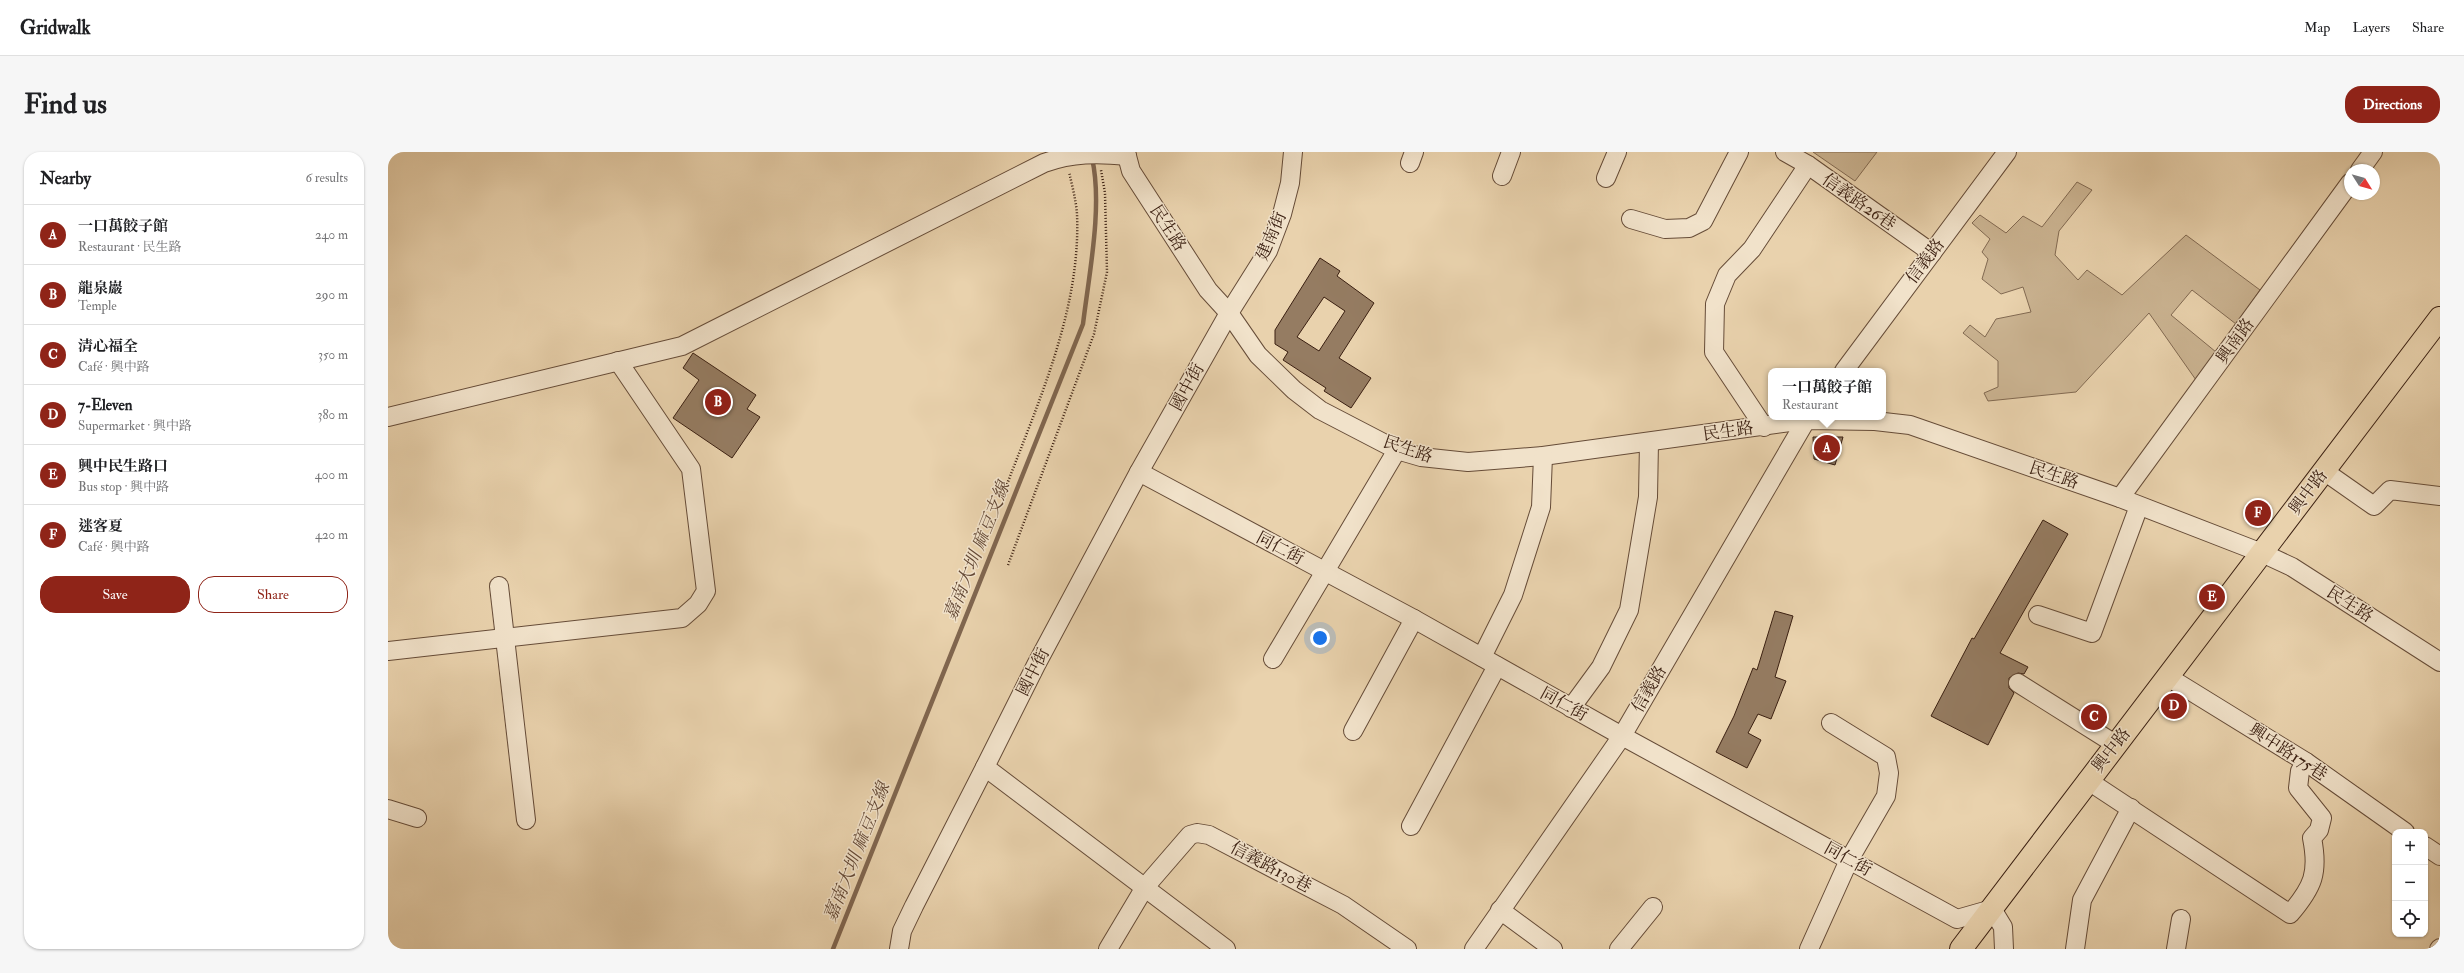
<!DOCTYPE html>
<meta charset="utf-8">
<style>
body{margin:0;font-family:"IM FELL Double Pica","Noto Serif TC",serif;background:#f6f6f6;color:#202124}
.controls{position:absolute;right:12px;bottom:12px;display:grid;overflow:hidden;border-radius:8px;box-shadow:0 1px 3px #0004}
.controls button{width:36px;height:36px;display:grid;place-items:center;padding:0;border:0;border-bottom:1px solid #e0e0e0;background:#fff;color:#202124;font:20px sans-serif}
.compass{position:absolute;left:1956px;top:12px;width:36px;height:36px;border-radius:50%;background:#fff;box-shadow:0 1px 3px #0004;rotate:127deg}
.you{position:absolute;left:932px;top:486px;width:14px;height:14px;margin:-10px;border:3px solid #fff;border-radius:50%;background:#1a73e8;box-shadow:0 0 0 6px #1a73e833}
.badge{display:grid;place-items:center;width:26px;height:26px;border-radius:50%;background:#8f2418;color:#fff;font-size:13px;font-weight:700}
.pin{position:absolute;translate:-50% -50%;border:2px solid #fff;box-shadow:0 1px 4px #0006}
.popup{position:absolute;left:1380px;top:216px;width:118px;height:52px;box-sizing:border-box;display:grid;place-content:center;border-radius:8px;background:#fff;filter:drop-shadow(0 1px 3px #0005);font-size:13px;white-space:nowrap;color:#757577}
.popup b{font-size:15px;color:#202124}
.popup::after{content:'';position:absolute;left:50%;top:100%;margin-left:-8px;border:8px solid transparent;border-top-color:#fff}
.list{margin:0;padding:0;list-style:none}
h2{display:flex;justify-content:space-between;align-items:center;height:52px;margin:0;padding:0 16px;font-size:17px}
h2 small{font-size:13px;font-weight:400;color:#757577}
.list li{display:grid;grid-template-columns:26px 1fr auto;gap:12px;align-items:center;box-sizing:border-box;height:60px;padding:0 16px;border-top:1px solid #e0e0e0}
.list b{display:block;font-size:15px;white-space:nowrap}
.list p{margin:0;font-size:13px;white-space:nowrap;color:#757577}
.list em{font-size:13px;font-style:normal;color:#757577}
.actions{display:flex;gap:8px;padding:12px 16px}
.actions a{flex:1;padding:9px 0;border:1px solid #8f2418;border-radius:16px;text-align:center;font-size:14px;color:#8f2418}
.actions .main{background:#8f2418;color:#fff}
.icon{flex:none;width:22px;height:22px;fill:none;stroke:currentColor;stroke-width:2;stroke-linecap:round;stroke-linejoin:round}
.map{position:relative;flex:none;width:2052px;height:797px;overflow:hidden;border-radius:16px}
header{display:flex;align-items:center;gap:24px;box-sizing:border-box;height:56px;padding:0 20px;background:#fff;border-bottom:1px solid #e0e0e0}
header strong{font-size:19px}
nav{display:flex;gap:22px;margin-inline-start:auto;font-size:14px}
.intro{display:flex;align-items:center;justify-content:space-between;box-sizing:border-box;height:96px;padding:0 24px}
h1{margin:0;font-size:28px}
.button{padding:10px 18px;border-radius:16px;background:#8f2418;color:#fff;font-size:14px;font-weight:700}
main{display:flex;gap:24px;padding:0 24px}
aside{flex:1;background:#fff;border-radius:16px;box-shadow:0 1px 3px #0004}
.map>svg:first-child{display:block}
.green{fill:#cbb492;stroke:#826a52}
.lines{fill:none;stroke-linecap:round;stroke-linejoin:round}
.stream{stroke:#80664f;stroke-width:4.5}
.building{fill:#957c62;stroke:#3a1f11;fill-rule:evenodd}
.minor-casing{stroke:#664c38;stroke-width:20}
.major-casing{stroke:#3a1f11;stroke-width:24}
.path{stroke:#3a1f11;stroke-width:2.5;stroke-dasharray:1 2;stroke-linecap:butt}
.minor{stroke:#f1e2ca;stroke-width:18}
.major{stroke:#e9d2ad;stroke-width:22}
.labels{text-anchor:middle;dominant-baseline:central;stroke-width:3;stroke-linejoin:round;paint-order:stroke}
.street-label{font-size:17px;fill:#3a1f11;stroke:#f1e2ca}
.water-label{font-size:18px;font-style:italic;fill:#634835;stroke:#f1e2ca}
</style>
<header>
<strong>Gridwalk</strong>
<nav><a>Map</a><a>Layers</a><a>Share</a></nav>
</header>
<div class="intro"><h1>Find us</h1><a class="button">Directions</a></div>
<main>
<aside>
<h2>Nearby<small>6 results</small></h2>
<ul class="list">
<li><span class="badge">A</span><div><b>一口萬餃子館</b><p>Restaurant · 民生路</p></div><em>240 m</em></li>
<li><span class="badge">B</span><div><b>龍泉巖</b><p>Temple</p></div><em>290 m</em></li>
<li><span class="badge">C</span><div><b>清心福全</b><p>Café · 興中路</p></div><em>350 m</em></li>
<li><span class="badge">D</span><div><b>7-Eleven</b><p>Supermarket · 興中路</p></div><em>380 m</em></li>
<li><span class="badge">E</span><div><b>興中民生路口</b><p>Bus stop · 興中路</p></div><em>400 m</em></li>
<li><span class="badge">F</span><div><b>迷客夏</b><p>Café · 興中路</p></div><em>420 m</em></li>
</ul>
<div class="actions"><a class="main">Save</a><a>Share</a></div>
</aside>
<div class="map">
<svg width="2052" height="797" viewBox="0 0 2052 797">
<rect width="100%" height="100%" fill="#e9d2ad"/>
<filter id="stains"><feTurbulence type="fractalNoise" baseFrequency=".005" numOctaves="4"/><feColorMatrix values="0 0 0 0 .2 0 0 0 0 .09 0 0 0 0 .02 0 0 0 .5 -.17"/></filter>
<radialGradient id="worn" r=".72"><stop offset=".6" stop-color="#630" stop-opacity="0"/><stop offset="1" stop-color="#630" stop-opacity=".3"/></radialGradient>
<g class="green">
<polygon points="1425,0 1489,0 1467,29"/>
<polygon points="1689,30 1704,38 1671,79 1667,103 1690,128 1699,118 1734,143 1798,83 1872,138 1848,172 1804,138 1783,163 1828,200 1808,228 1761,161 1688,240 1600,249 1596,241 1610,235 1610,209 1575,181 1582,173 1597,185 1608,167 1643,160 1635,135 1613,142 1594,127 1600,107 1594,100 1602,87 1584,71 1592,63 1618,81 1635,64 1654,75"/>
</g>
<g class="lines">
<path class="stream" d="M445,797l250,-625c6,-50 20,-118 9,-166"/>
</g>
<g class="building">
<path d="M932,106l20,13 -3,5 37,27 -35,55 32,20 -20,30 -27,-17 2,-3 -43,-28 5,-8 -13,-8v-14zM936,145l21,14 -26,40 -22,-14z"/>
<polygon points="305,201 368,243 359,257 372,265 344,306 285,266 311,228 295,216"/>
<polygon points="1425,285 1455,285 1447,313 1426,307"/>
<polygon points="1655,368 1680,382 1612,501 1640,515 1636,522 1630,521 1621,526 1621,536 1626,541 1600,593 1543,564 1584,486 1586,487"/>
<polygon points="1387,459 1405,464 1387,525 1398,529 1383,567 1370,562 1360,581 1373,588 1359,616 1328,600 1346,564 1365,516 1369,518"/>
</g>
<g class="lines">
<defs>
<g id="minor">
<polyline points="1397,0 1420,13 1544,101"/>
<polyline points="739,4 743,19 820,138 841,161 870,203 906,238 932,258 1009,298 1033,305 1080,310 1155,304 1417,268 1487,269 1522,273 1732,346 1874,401 1904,415 2052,510"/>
<polyline points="1022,11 1026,0"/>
<polyline points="1972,18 1985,0"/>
<polyline points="1114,24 1123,0"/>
<polyline points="1218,26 1229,0"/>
<polyline points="1243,67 1277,77 1301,76 1315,69 1351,0"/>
<polyline points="1456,219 1619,0"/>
<path d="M0,265l294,-71 362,-183c29,-10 53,-10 83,-7"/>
<polyline points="1376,275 1326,200 1327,152 1339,123 1364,97 1420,13"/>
<polyline points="1936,319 1986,354 2002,338 2052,344"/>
<polyline points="751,320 1026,467 1234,584 1569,767 1604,757 1615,775 1616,797"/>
<polyline points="1732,346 1962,31"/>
<polyline points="111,434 138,668"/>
<polyline points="1650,463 1704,481 1751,354"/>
<polyline points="0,499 294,466 310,452 318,439 303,317 230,209"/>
<polyline points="1094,505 1125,443 1153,355 1155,304"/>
<polyline points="885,507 1009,298"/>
<polyline points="1780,525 1918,610 2017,680"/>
<polyline points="1630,531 1727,592"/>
<polyline points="1183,556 1213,515 1241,458 1260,345 1261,290"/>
<polyline points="965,579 1026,467"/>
<path d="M1699,628l203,134c23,-27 29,-41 22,-76l7,-8 3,-12 -24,-30 2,-17 6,-9"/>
<polyline points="0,657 29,666"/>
<polyline points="1023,674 1109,514"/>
<polyline points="2037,694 2052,704"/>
<polyline points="1112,758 1165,797"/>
<polyline points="511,797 514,779 526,754 597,615"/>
<polyline points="720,797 757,735 802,683 809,681 821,683 955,753 1019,797"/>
<polyline points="838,797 597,615 648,513 751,320 841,161 880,99 894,62 902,31 905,0"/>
<polyline points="1086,797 1234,584 1420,265"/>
<polyline points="1231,797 1265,755"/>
<polyline points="1421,797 1461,708 1498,644 1501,621 1498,605 1443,571"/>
<polyline points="1687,797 1694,748 1743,656"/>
<polyline points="1788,797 1793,767"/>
<polyline points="2051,797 2052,796"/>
</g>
<polyline id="major" points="1573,797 2052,166"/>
</defs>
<use href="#minor" class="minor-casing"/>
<use href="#major" class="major-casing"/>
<g class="path">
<path d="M618,335c33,-87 75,-178 71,-273 -1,-14 -5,-29 -8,-42"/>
<polyline points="620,413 706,182 719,120 717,41 713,18"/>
</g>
<use href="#minor" class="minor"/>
<use href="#major" class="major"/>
</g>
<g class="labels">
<g class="street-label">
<text transform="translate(1471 50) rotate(35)">信義路26巷</text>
<text transform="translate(780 76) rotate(57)">民生路</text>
<text transform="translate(883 84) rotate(-67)">建南街</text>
<text transform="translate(1537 109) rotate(-53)">信義路</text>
<text transform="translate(1847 189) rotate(-54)">興南路</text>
<text transform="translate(799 235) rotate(-61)">國中街</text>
<text transform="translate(1340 279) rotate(-8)">民生路</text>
<text transform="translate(1020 297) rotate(19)">民生路</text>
<text transform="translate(1666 323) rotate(19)">民生路</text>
<text transform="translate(1920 340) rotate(-53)">興中路</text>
<text transform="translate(892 396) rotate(28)">同仁街</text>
<text transform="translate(1962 452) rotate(33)">民生路</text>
<text transform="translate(645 520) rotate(-63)">國中街</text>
<text transform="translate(1261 537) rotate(-60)">信義路</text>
<text transform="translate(1176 552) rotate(29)">同仁街</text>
<text transform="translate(1723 598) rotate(-52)">興中路</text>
<text transform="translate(1900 600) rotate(33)">興中路175巷</text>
<text transform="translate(1460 707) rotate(29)">同仁街</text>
<text transform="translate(883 715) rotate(28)">信義路130巷</text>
</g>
<g class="water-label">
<text transform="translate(589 399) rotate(-68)">嘉南大圳 麻豆支線</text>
<text transform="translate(469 700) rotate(-68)">嘉南大圳 麻豆支線</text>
</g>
</g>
<rect width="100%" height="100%" filter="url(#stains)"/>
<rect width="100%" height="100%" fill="url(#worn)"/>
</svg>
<div class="controls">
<button>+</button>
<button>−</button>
<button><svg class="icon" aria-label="locate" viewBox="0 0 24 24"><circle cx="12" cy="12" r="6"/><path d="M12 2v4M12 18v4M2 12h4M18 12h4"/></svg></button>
</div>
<svg class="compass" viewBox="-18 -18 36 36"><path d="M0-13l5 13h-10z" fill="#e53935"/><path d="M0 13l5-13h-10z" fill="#757577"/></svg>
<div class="you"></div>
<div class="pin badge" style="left:1439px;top:296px">A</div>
<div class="popup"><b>一口萬餃子館</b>Restaurant</div>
<div class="pin badge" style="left:330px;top:250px">B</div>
<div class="pin badge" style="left:1706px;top:565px">C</div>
<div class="pin badge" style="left:1786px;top:554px">D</div>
<div class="pin badge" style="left:1824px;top:445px">E</div>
<div class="pin badge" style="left:1870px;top:361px">F</div>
</div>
</main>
